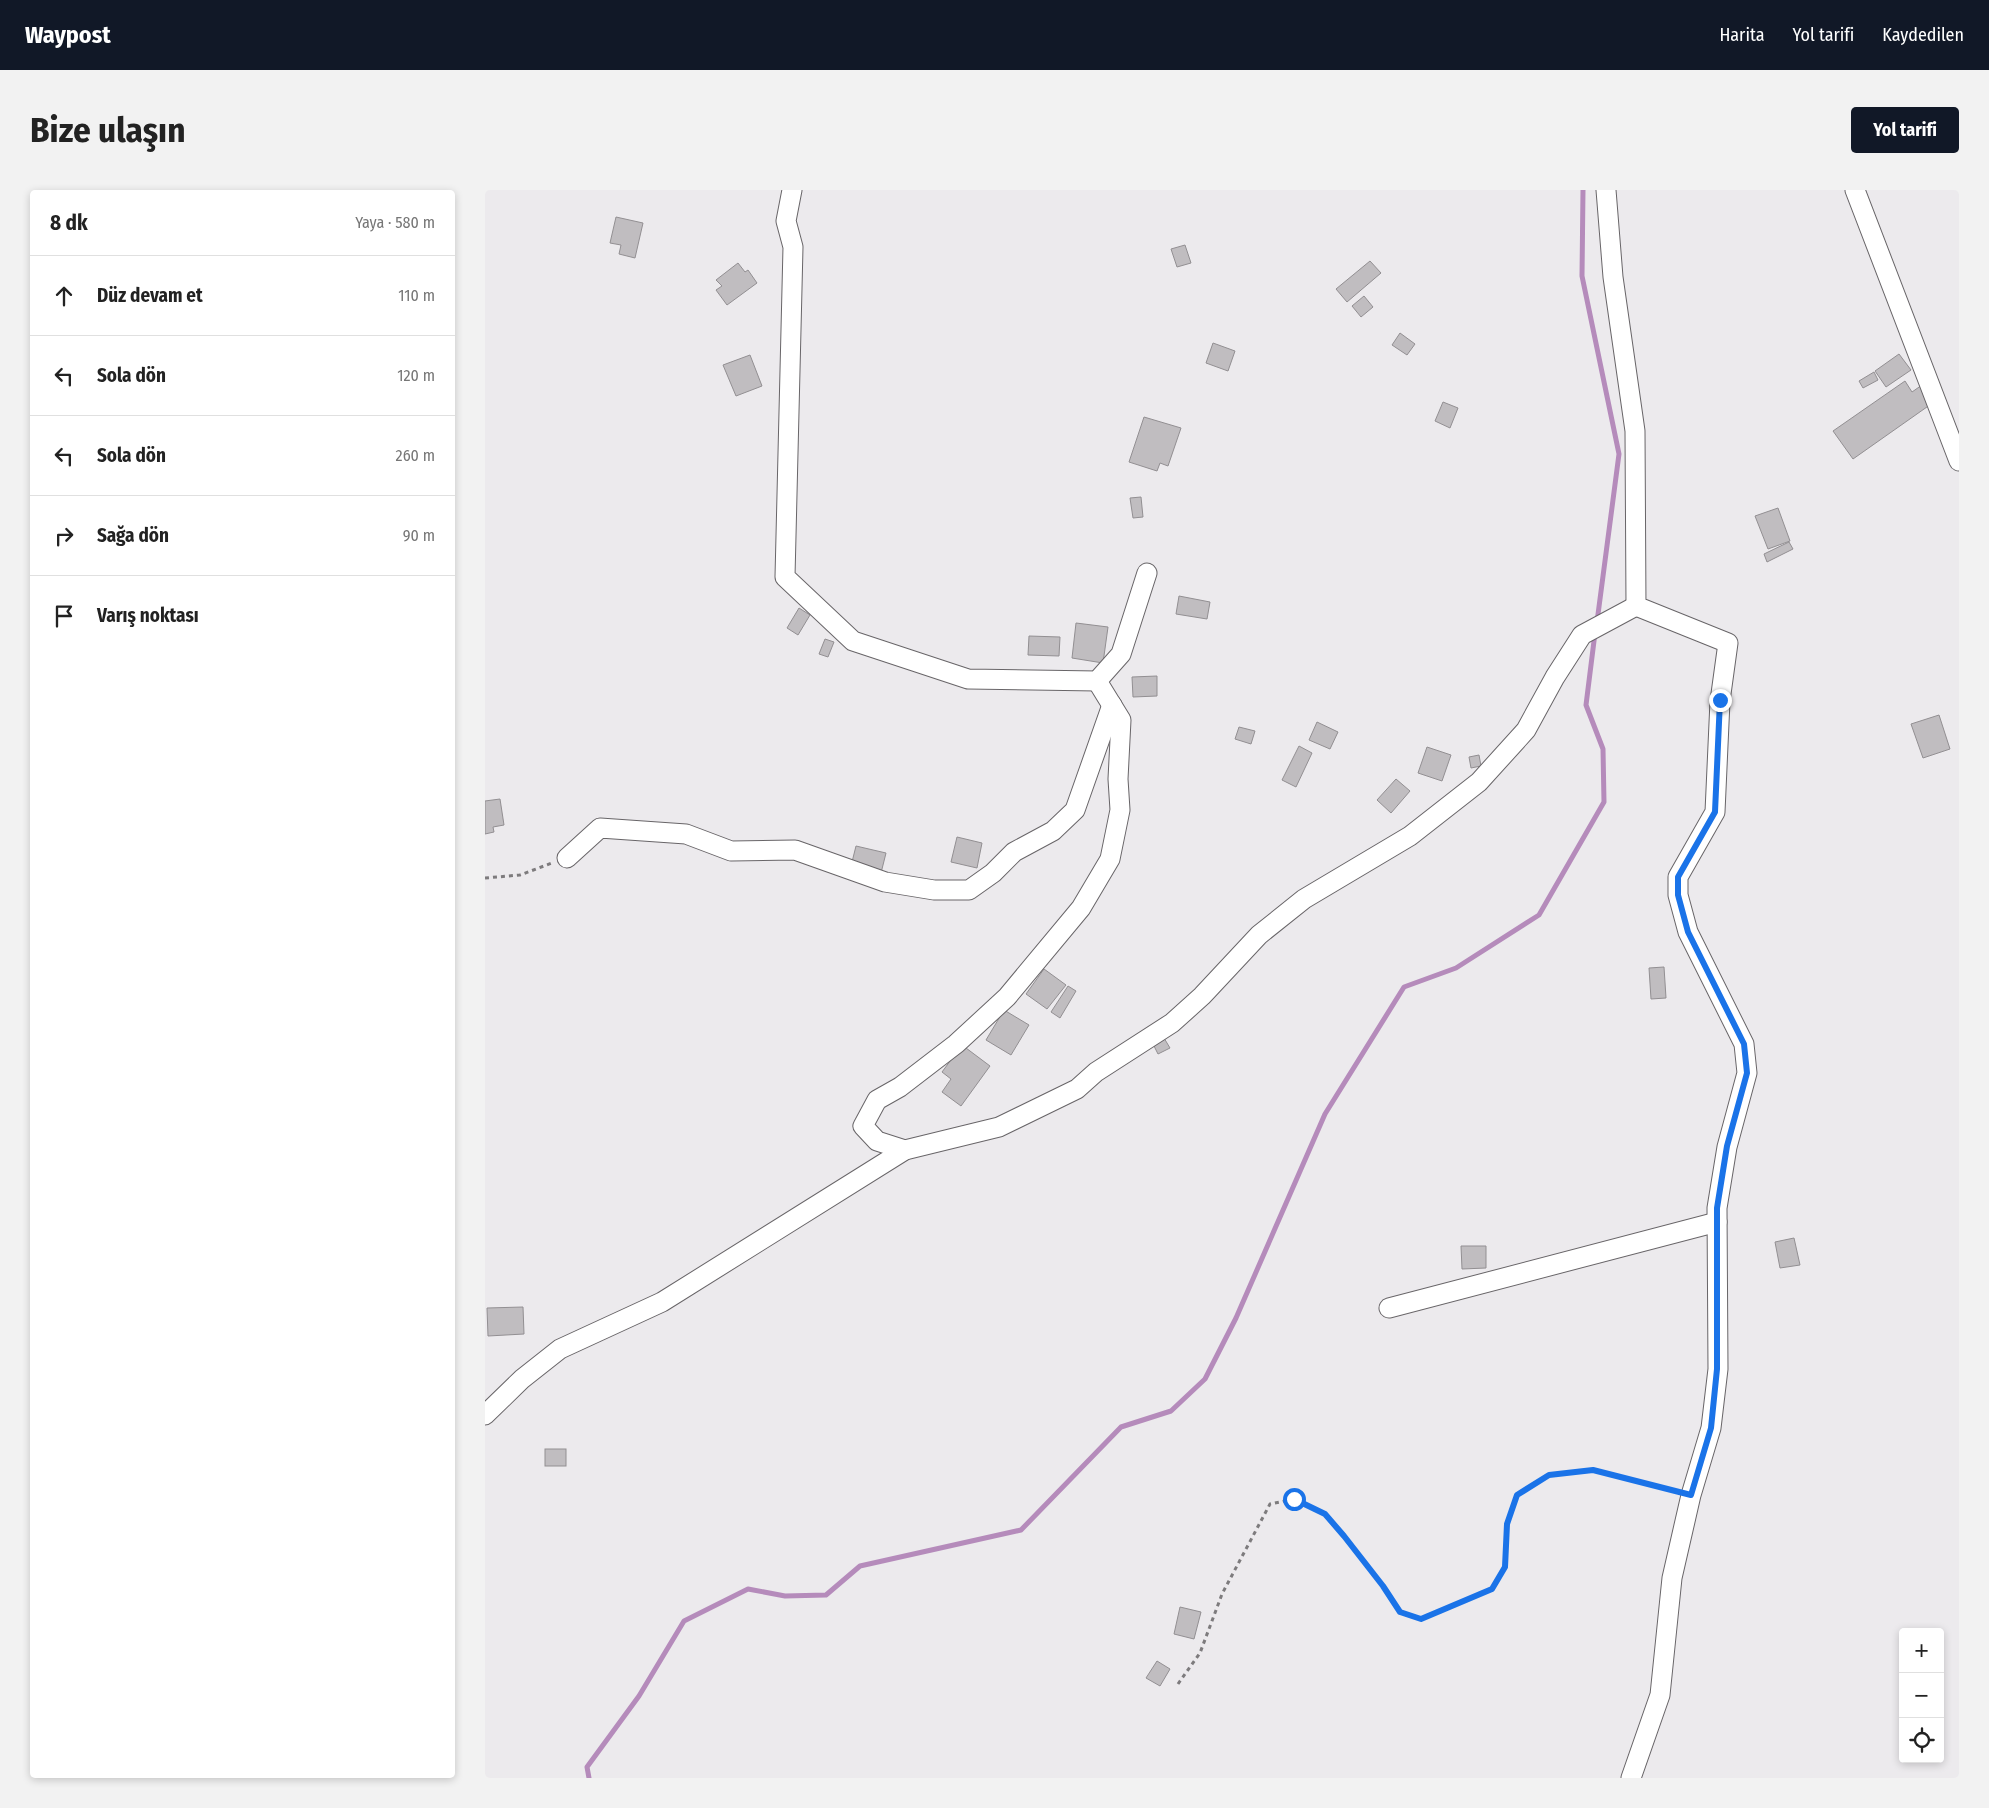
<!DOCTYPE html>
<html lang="tr">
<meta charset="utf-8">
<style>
body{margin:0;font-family:"Fira Sans Condensed",sans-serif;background:#f2f2f2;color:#222}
.controls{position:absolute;right:15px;bottom:15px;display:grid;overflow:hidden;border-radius:5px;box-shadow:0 2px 8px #0003}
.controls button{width:45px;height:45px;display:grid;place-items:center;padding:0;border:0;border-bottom:1px solid #e0e0e0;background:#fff;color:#222;font:25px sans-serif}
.stop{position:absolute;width:15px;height:15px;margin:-11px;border:4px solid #1a73e8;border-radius:50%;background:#fff}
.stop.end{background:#1a73e8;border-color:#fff;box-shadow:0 1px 5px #0008}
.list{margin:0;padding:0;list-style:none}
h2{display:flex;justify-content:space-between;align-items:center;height:65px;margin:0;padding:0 20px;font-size:21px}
h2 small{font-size:16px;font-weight:400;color:#767676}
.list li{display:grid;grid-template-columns:32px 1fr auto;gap:15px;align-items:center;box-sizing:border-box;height:80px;padding:0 20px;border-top:1px solid #e0e0e0}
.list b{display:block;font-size:19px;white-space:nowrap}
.list em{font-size:16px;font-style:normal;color:#767676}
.icon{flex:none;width:28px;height:28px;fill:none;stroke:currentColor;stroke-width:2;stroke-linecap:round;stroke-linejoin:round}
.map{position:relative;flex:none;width:1474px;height:1588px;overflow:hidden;border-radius:5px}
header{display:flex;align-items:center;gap:30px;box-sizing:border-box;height:70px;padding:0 25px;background:#111827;color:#fff}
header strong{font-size:24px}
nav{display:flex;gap:28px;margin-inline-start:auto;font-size:18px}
.intro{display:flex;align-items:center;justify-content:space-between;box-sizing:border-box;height:120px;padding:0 30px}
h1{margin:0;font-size:35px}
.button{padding:12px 22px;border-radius:5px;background:#111827;color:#fff;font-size:18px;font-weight:700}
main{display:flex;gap:30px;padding:0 30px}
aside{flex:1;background:#fff;border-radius:5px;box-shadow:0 2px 8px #0003}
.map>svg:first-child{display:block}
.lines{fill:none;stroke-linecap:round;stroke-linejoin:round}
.stream{stroke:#b58bbb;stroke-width:5}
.building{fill:#c0bdc0;stroke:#928f92}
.street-casing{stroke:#686568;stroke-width:21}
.path{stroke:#7d7b7d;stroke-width:3;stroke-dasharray:4 4;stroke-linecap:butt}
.street{stroke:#fff;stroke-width:19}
.route{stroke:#1a73e8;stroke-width:6}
</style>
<header>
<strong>Waypost</strong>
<nav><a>Harita</a><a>Yol tarifi</a><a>Kaydedilen</a></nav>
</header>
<div class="intro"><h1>Bize ulaşın</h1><a class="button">Yol tarifi</a></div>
<main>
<aside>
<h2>8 dk<small>Yaya · 580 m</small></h2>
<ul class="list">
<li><svg class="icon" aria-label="ahead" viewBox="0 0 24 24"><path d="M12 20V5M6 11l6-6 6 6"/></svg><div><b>Düz devam et</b></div><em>110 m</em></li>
<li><svg class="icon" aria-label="left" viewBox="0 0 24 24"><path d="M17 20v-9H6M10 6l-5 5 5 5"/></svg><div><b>Sola dön</b></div><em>120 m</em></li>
<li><svg class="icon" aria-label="left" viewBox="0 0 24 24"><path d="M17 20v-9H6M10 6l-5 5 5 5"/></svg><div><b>Sola dön</b></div><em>260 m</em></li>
<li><svg class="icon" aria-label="right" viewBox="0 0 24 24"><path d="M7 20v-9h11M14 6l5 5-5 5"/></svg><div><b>Sağa dön</b></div><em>90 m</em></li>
<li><svg class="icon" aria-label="arrive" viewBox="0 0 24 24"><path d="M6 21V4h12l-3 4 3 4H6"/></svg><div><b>Varış noktası</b></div></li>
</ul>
</aside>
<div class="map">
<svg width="1474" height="1588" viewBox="0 0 1474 1588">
<rect width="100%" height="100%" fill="#eceaed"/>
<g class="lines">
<g class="stream">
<polyline points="1098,0 1097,86 1134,264 1112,432"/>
<polyline points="104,1588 102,1577 154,1506 199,1431 263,1399 300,1406 341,1405 375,1376 536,1340 636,1237 686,1221 720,1189 751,1128 840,924 919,797 971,778 1054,725 1119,612 1118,559 1101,515 1110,443"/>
</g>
</g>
<g class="building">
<polygon points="131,27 158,33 150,68 134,64 136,55 125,53"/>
<polygon points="700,55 706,73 692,77 686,59"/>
<polygon points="885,71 896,83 862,112 851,99"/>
<polygon points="253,73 260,82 263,80 272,93 242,115 231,100 237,96 231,90"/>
<polygon points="879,106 888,117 876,127 867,116"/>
<polygon points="915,143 930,154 922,165 907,155"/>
<polygon points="728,153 750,161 743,181 721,173"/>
<polygon points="1414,164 1426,180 1401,197 1390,181"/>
<polygon points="265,165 277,196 251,206 238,175"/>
<polygon points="1389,182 1393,190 1378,198 1374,191"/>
<polygon points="1420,191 1427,202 1437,195 1449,212 1368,269 1348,241"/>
<polygon points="958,212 973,218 965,238 950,231"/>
<polygon points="659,227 696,238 683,276 675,273 672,281 644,272"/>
<polygon points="656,307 658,327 648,328 645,308"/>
<polygon points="1293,318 1305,351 1283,359 1270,326"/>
<polygon points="1304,352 1308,359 1282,372 1279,364"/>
<polygon points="694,406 725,412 722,429 691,424"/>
<polygon points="314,418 325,425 313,445 302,438"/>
<polygon points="591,433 623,437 618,473 587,468"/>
<polygon points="544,446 575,447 574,466 543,465"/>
<polygon points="340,449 349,452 343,467 334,464"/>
<polygon points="672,486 672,506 648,507 647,487"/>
<polygon points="1454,525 1465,559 1438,568 1426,534"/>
<polygon points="832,532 853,542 845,559 824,550"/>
<polygon points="754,537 770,541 766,554 750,549"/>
<polygon points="814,556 827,563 811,597 797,590"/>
<polygon points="942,557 966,565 957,591 933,583"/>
<polygon points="994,565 996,576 986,578 984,567"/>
<polygon points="911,589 925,601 906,623 892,610"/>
<polygon points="15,609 19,635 8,637 9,642 0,644 0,611"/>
<polygon points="472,647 497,653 492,678 466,672"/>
<polygon points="371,656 401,663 396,683 366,676"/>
<polygon points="1179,777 1181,808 1166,809 1164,778"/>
<polygon points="559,779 581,795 562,819 541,804"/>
<polygon points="583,796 591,801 575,828 566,822"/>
<polygon points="519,820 544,835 526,865 501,850"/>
<polygon points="679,848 685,858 673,864 668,854"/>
<polygon points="477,855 505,876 476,916 457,902 466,889 457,882"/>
<polygon points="1309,1048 1315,1075 1295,1078 1290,1052"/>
<polygon points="976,1056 1001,1056 1001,1078 977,1079"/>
<polygon points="38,1117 39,1144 3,1146 2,1118"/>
<rect x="60" y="1259" width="21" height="17"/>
<polygon points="695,1417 716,1422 709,1449 689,1444"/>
<polygon points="672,1471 685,1479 675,1496 661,1488"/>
</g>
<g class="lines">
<defs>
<g id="street">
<polyline points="307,0 301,31 308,57 300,387 368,451 483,489 612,491 636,464 662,383"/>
<polyline points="1121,0 1128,87 1150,241 1151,416 1243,453 1235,511 1230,622 1193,687 1193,705 1203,742 1259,854 1262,883 1242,957 1232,1018 1233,1179 1226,1238 1206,1305 1187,1388 1175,1505 1146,1588"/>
<polyline points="1370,0 1474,271"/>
<polyline points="82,668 115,638 201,644 246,661 310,660 400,692 449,700 484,700 508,683 529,662 568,641 590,620 627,515"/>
<polyline points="420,960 392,951 378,936 392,910 415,897 471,854 522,807 596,718 625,669 635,620 633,589 636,530 612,491"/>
<polyline points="904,1118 1232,1032"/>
<polyline points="0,1225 37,1189 75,1159 177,1112 420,960 514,937 592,899 611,882 687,833 717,806 774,745 819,709 925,646 994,592 1041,540 1070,487 1097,445 1151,416"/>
</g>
</defs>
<use href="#street" class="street-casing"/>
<g class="path">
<polyline points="0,688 35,685 67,673"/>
<polyline points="693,1494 715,1463 737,1404 785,1314 809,1309 840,1324 898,1396 915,1423 936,1429 1007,1399 1020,1377 1022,1334 1032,1305 1064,1285 1108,1280 1190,1301"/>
</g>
<use href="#street" class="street"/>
</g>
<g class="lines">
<polyline class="route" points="809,1309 840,1324 859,1346 898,1396 915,1422 936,1429 1007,1399 1020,1377 1022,1334 1032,1305 1064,1285 1108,1280 1206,1305 1226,1238 1232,1179 1232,1018 1242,956 1262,883 1259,854 1203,742 1193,705 1193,687 1230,622 1235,510"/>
</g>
</svg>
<div class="controls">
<button>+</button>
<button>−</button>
<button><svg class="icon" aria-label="locate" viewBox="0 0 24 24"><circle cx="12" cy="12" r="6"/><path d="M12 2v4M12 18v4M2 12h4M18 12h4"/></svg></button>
</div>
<div class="stop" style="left:809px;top:1309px"></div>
<div class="stop end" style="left:1235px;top:510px"></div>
</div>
</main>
